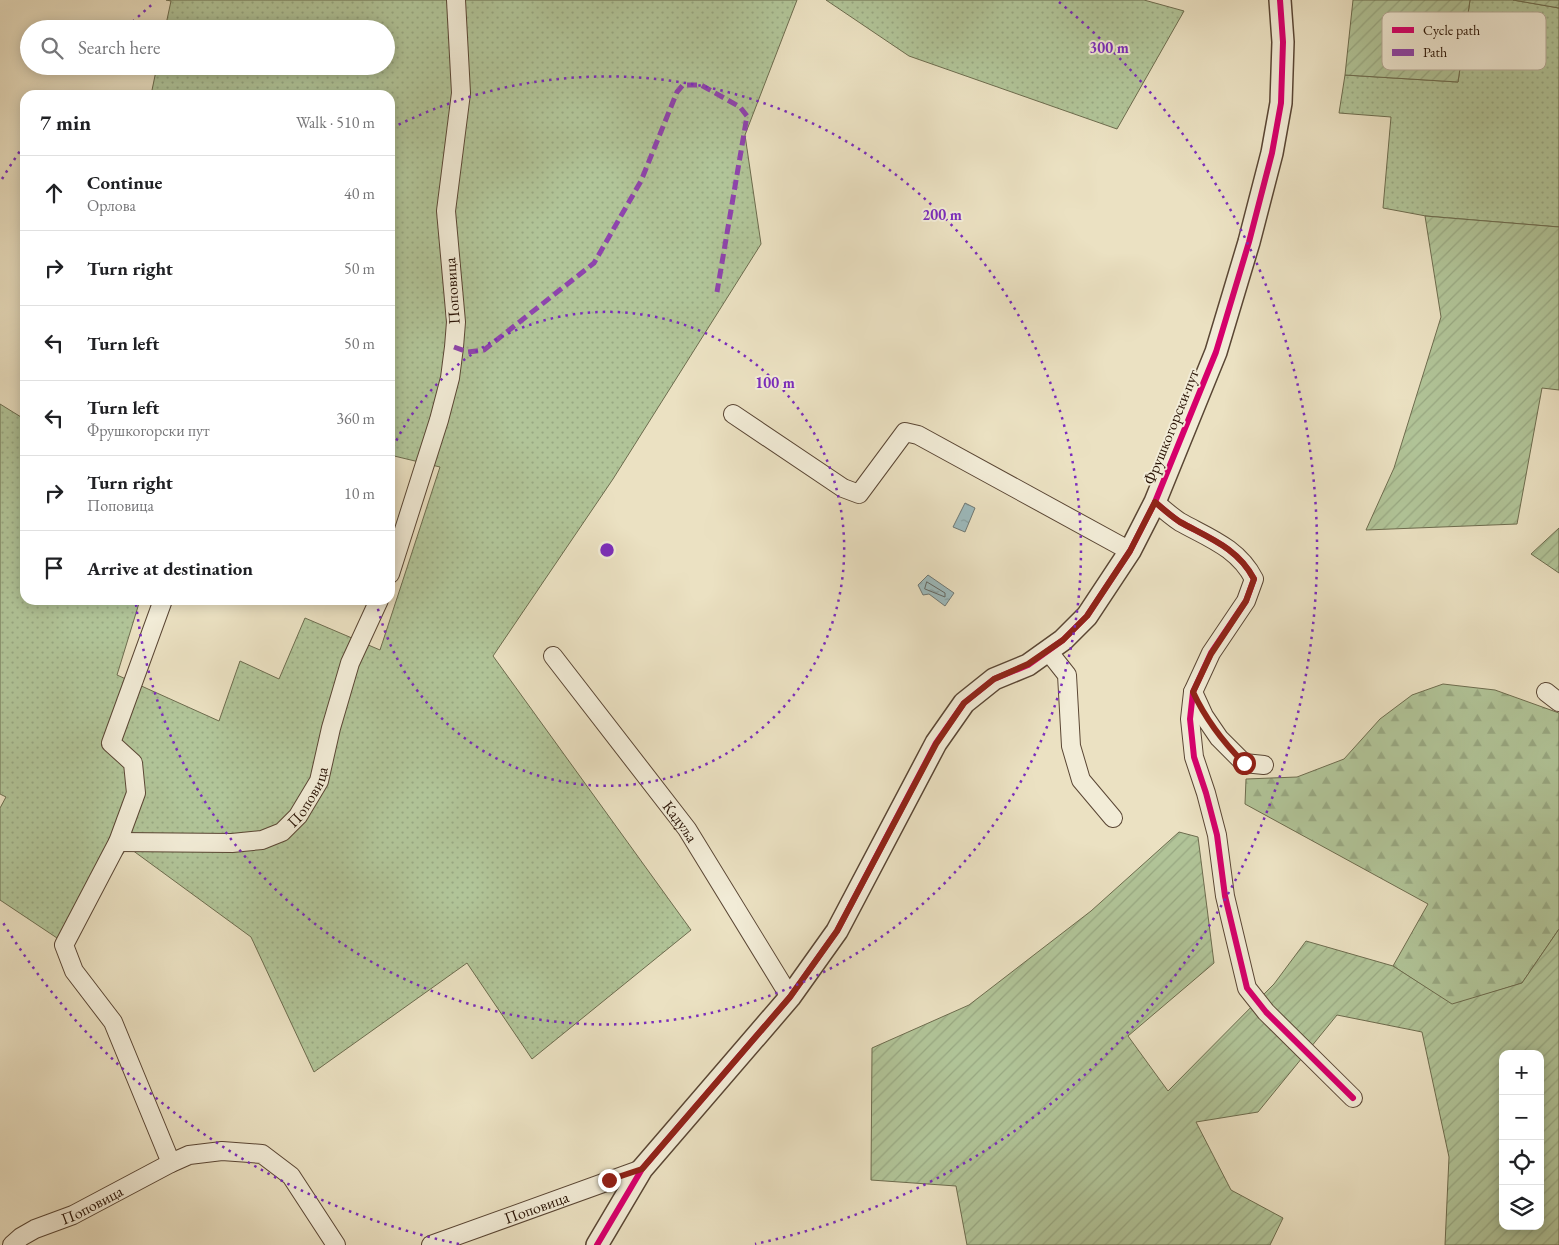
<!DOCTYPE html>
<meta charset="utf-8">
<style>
body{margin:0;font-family:"EB Garamond",serif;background:#f6f6f6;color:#202124}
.controls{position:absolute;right:15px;bottom:15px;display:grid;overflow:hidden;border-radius:10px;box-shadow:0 2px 12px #0003}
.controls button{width:45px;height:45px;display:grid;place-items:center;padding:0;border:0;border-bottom:1px solid #e0e0e0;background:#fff;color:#202124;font:25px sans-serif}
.stop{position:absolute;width:15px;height:15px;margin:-11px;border:4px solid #8f2418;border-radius:50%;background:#fff}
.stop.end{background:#8f2418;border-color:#fff;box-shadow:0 1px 5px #0008}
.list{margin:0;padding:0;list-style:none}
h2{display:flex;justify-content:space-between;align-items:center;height:65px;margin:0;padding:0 20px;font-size:21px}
h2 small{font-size:16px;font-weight:400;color:#757577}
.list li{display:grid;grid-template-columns:32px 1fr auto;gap:15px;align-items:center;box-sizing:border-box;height:75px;padding:0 20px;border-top:1px solid #e0e0e0}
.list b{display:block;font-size:19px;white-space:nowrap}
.list p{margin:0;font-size:16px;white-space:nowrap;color:#757577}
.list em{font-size:16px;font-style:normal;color:#757577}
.icon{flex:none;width:28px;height:28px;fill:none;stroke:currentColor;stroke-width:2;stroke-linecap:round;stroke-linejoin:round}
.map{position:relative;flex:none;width:1559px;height:1245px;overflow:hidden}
.search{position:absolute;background:#fff;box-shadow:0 2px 12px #0003;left:20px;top:20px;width:375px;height:55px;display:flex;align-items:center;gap:12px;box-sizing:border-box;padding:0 18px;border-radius:28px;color:#757577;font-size:19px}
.panel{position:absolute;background:#fff;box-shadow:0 2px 12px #0003;left:20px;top:90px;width:375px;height:515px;border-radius:15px}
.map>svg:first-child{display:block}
.grass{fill:url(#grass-dots);stroke:#6d6c4e}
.forest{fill:url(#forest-firs);stroke:#6d6c4e}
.garden{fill:url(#garden-furrows);stroke:#6d6c4e;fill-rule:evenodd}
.water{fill:url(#water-ripples);stroke:#6f7874}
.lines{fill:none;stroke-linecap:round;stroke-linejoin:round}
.shore{stroke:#636762;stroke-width:1}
.minor-casing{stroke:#5a4634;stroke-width:20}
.tertiary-casing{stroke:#5a4634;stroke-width:24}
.minor{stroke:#f2ecd7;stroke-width:18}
.tertiary{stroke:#f2ecd7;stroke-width:21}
.quiet{stroke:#8e44ad;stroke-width:5;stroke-dasharray:10 5;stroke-linecap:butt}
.cycleway-casing{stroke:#f2ecd7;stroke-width:9}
.cycleway{stroke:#d6006c;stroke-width:6}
.route{stroke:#8f2418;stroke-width:6}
.ring{fill:none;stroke:#7b2cbf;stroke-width:2.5;stroke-dasharray:2.5 5}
.labels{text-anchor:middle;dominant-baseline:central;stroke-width:4;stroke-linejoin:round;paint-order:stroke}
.street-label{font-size:16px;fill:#291305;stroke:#f2ecd7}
.key{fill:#f2ecd7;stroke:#b6ab98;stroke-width:1}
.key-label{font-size:14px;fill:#291305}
.centre{fill:#7b2cbf;stroke:#f2ecd7;stroke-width:2.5}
.ring-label{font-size:15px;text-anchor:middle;font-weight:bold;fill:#7b2cbf;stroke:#f2ecd7;stroke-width:4;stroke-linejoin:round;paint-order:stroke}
</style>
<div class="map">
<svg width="1559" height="1245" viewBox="0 0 1559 1245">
<defs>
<pattern id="grass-dots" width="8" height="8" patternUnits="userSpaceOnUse" patternTransform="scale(1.25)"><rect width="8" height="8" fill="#b1c498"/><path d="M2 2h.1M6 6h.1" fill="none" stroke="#98a882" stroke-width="1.8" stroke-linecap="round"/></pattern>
<pattern id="forest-firs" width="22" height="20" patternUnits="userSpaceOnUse" patternTransform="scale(1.25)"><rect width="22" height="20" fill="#b1c498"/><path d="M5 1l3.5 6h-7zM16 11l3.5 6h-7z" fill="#98a882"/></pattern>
<pattern id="garden-furrows" width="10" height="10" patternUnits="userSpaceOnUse" patternTransform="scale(1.25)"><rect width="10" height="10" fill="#b1c498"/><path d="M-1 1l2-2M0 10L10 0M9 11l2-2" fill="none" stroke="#98a882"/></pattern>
<pattern id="water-ripples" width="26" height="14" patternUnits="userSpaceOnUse" patternTransform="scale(1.25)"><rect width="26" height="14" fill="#9dbbbe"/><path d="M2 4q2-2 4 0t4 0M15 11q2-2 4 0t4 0" fill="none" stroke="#87a0a2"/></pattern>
</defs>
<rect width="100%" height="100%" fill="#ebe1c2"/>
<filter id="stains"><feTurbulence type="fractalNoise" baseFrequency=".004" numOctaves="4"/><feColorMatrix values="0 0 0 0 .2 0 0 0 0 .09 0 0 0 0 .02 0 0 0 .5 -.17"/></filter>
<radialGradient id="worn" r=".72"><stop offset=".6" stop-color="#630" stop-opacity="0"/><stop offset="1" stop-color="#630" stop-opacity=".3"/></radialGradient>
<g class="grass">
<polygon points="166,0 797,0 745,135 761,244 613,479 493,656 691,930 532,1059 467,963 314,1072 251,937 128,847 57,938 0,900 0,808 6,797 0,794 0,404 21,417 25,412 25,600 140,600 117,675 219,721 240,661 279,679 305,618 380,650 440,467 390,455 390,95 151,95 157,66 386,66 386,29 165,29 171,1"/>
<polygon points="826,0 1144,0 1184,11 1117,129 909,56"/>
<polygon points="1470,0 1513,0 1559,8 1559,227 1426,216 1383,208 1391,117 1339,113 1345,75 1458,82"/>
</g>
<polygon class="forest" points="1443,684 1495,690 1559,713 1559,929 1522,983 1452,1005 1393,966 1428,904 1245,804 1246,779 1297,777 1344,759 1380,719 1412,695"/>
<g class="garden">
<polygon points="1353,0 1470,0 1458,82 1345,75"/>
<polygon points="1513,0 1559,0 1559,8"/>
<polygon points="1425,216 1559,227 1559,390 1542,388 1517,524 1366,530 1394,468 1441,317"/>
<polygon points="1559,528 1559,573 1531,554"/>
<path d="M1179,832l19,5 16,126 -86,73 40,55 106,-107 32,-43 87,25 59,38 70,-21 37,-54v316h-114l4,-88 -27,-125 -85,-17 -79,97 -62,10 35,68 52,28 -13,27h-303l-11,-59 -85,-6 1,-132 97,-43 122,-94zM1503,1054h37v172h-37z"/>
</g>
<g class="water">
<polygon points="965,503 975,508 965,532 953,527"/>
<polygon points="928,575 954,593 945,606 929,594 923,595 918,585"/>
</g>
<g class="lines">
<polygon class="shore" points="927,582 945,593 945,597 925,589"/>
<defs>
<g id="minor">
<polyline points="733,414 843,488 859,494 905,432 918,435 1130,551"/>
<path d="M1155,502c8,7 16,14 25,20 29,16 58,26 74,57l-8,22 -35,52 -18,39 -3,27 4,38 12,36 11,42 8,61 22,92 19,24 87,86"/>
<polyline points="390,574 439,420 450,378 454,347 456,322 446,211 461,93 456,0"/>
<polyline points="163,600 111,743 133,763 136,793 118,842 64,945 74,971 113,1022 171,1163"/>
<polyline points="1048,651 1067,675 1071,746 1081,780 1113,818"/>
<path id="s1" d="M553,656l134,173 103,168"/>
<polyline points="1193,692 1204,716 1219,738 1244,763 1264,765"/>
<polyline points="1546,692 1559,702"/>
<path id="s2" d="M118,842l114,1 30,-3 20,-8 16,-16 21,-35 12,-53 19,-65 29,-63"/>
<path id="s3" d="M12,1245l9,-8 14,-8 38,-14 98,-52 18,-8 33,-4 40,3 29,22 45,69"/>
<path id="s4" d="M431,1245l211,-76"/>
</g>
<polyline id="tertiary" points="597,1245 642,1169 790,997 837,931 936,743 964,703 994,679 1028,665 1063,640 1087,616 1130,551 1155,502 1216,352 1249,242 1272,153 1281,103 1283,42 1280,0"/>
</defs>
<use href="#minor" class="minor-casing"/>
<use href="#tertiary" class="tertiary-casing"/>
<use href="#minor" class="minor"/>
<use href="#tertiary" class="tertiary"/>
<polyline class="quiet" points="454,347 468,352 484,350 594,263 641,181 677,92 683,85 701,85 740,107 747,116 717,292"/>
<defs>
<g id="cycleway">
<path d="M1155,502c8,7 16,14 25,20 29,16 58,26 74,57l-8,22 -35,52 -18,39 -3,27 4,38 12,36 11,42 8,61 22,92 19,24 87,86"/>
<polyline points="597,1245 642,1169 790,997 837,931 936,743 964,703 994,679 1028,665 1063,640 1087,616 1130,551 1155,502 1216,352 1249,242 1272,153 1281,103 1283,42 1280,0"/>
</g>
</defs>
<use href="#cycleway" class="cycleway-casing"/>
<use href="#cycleway" class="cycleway"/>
</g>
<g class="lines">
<path class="route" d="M609,1180l33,-11 148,-172 47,-66 99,-187 28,-41 30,-24 34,-15 35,-24 24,-24 43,-65 25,-49c8,7 16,14 25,20 29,16 58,26 74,57l-8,22 -35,53 -18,38c13,28 29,49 51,71"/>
</g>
<g class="ring">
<path d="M390 454A237 237 0 1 1 376 601"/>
<path d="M392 128A474 474 0 1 1 136 604"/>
<path d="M459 1244A710 710 0 0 1 2 921M2 179A710 710 0 0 1 22 148M127 27A710 710 0 0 1 155 2M1059 2A710 710 0 0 1 755 1244"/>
</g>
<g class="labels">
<g class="street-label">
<text transform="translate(452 291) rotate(-94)">Поповица</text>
<text transform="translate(1171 427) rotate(-68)">Фрушкогорски пут</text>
<text stroke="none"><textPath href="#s2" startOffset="210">Поповица</textPath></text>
<text stroke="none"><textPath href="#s1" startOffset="209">Кадуља</textPath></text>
<text stroke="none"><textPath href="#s3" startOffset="90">Поповица</textPath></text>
<text stroke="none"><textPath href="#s4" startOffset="112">Поповица</textPath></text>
</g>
</g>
<rect x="1382" y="12" width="164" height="58" rx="8" class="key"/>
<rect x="1392" y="27" width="22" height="6" fill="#d6006c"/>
<rect x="1392" y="49" width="22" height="7" fill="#8e44ad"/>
<g class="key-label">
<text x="1423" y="35">Cycle path</text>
<text x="1423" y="57">Path</text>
</g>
<circle cx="607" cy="550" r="8" class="centre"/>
<g class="ring-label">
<text x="1109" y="53">300 m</text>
<text x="942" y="220">200 m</text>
<text x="775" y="388">100 m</text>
</g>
<rect width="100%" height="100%" filter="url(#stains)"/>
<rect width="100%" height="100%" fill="url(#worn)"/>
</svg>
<div class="controls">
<button>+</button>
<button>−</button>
<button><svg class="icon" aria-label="locate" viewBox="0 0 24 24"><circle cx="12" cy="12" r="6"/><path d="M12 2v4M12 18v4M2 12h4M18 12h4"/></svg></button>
<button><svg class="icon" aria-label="layers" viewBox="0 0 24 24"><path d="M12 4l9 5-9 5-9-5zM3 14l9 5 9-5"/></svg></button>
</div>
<div class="stop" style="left:1244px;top:763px"></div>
<div class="stop end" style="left:609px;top:1180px"></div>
<div class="search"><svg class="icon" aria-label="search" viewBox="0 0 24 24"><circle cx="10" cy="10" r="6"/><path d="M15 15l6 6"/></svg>Search here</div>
<section class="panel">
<h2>7 min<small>Walk · 510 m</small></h2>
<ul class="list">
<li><svg class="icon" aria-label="ahead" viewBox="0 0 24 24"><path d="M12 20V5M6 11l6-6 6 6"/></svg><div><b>Continue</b><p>Орлова</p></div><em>40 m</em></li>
<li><svg class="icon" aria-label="right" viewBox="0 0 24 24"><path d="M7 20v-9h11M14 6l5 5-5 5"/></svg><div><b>Turn right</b></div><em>50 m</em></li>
<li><svg class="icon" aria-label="left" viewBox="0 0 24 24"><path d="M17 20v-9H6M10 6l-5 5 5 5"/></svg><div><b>Turn left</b></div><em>50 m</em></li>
<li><svg class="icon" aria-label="left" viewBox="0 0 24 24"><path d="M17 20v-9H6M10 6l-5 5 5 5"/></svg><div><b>Turn left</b><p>Фрушкогорски пут</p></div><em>360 m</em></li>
<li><svg class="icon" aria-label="right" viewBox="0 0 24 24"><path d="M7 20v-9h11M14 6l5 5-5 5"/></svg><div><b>Turn right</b><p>Поповица</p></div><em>10 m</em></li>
<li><svg class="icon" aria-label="arrive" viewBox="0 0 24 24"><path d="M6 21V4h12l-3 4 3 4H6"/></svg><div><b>Arrive at destination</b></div></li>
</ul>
</section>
</div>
